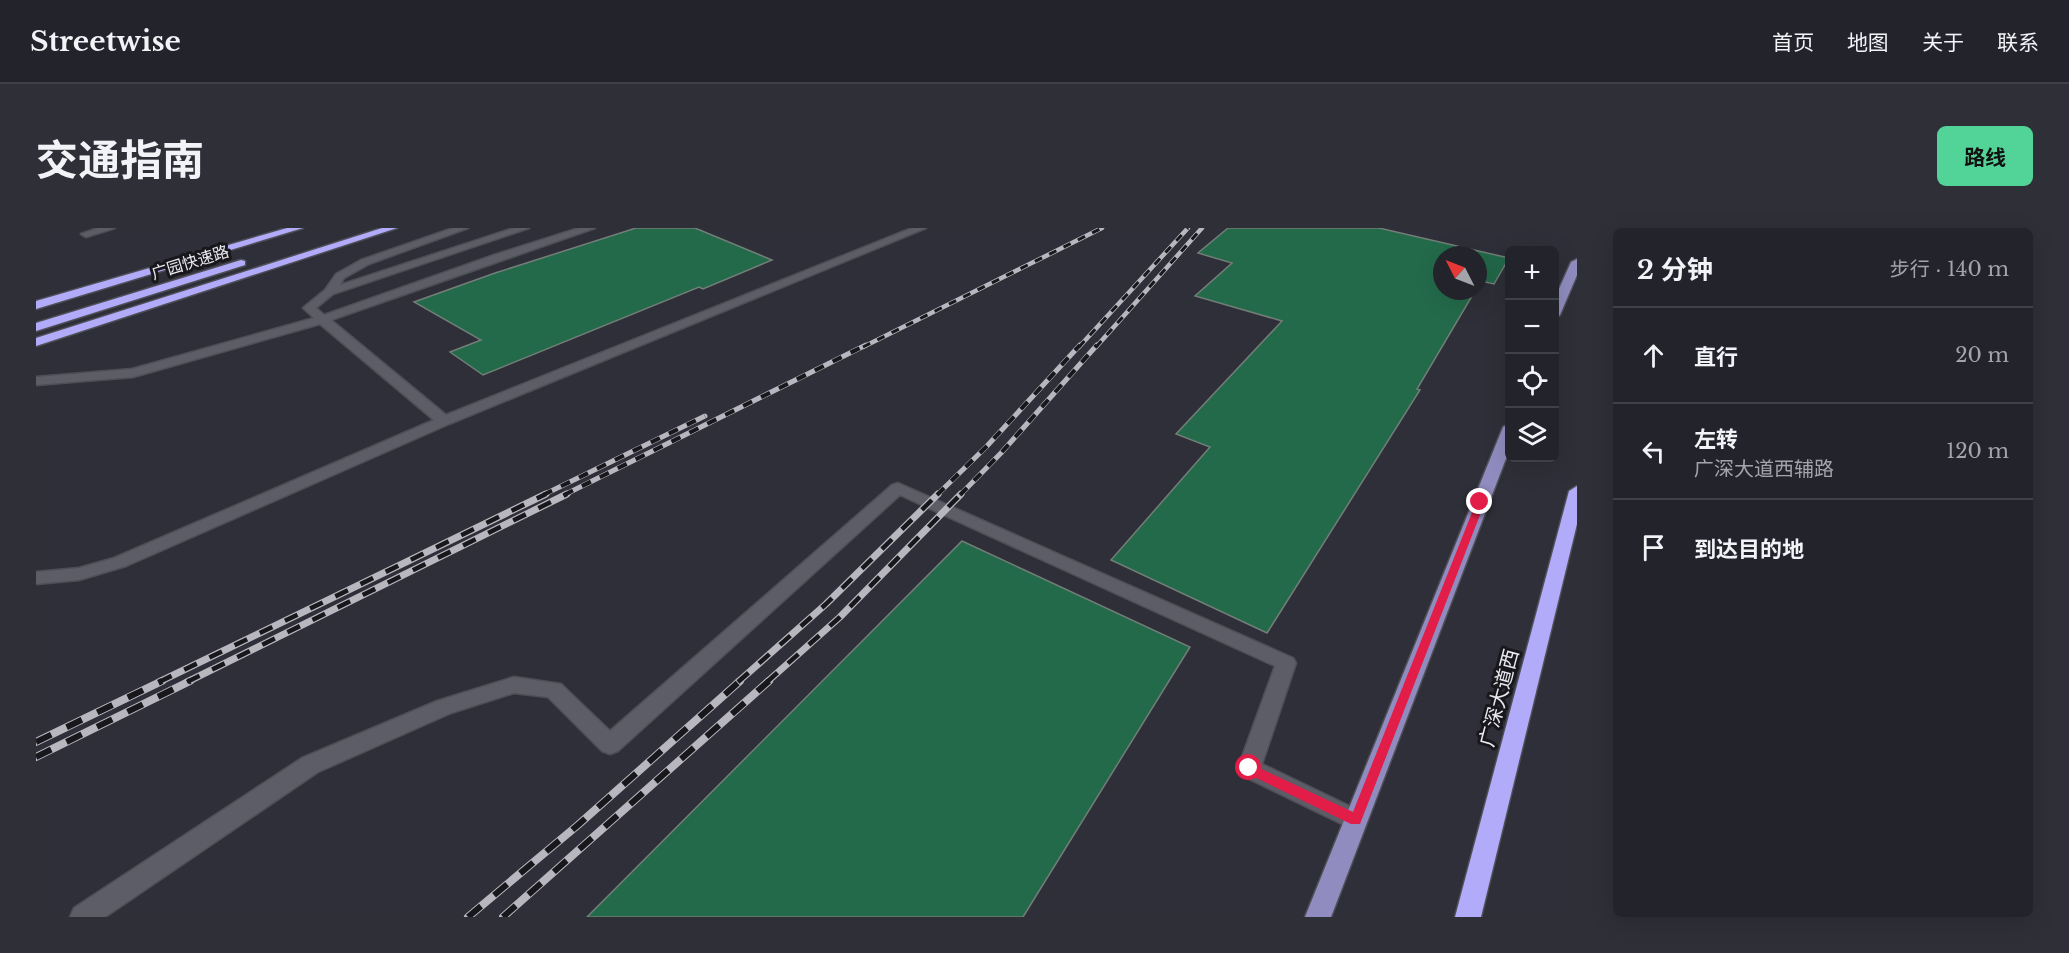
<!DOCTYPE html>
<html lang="zh">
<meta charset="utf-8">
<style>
body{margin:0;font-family:"Libre Baskerville","Noto Sans SC",serif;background:#2f2f37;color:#f1f3f6}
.controls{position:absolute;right:18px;top:18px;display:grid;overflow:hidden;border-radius:9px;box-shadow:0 6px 24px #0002}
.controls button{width:54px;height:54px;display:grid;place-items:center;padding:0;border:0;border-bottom:2px solid #404047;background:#23232b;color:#f1f3f6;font:30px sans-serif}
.compass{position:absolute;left:1397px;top:18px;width:54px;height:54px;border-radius:50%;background:#23232b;box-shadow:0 6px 24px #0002;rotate:312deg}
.stop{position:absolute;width:18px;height:18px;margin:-14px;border:4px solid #e11d48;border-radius:50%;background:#fff}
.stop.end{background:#e11d48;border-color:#fff;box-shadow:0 2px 6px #0008}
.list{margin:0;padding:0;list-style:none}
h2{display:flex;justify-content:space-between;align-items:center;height:78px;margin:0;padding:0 24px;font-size:26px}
h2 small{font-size:20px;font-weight:400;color:#a3a4a9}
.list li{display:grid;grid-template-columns:39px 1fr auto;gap:18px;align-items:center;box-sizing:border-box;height:96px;padding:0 24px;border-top:2px solid #404047}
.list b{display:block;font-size:22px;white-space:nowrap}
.list p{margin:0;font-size:20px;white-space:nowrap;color:#a3a4a9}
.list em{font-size:20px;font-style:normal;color:#a3a4a9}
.icon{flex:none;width:33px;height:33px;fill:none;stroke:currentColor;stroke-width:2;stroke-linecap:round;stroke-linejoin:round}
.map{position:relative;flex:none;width:1541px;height:689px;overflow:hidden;border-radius:9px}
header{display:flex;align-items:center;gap:36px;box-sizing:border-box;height:84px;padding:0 30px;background:#23232b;border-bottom:2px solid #404047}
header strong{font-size:28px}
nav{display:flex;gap:33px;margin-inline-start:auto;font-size:21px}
.intro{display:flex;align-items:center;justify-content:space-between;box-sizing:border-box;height:144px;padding:0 36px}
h1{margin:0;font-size:42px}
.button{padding:15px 27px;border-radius:9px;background:#52d397;color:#111;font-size:21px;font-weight:700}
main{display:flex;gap:36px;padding:0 36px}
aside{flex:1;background:#23232b;border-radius:9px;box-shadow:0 6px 24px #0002}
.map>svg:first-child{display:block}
.building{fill:#236a4a;stroke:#727e77;stroke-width:1.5}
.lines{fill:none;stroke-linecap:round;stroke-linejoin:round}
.minor-casing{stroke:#4e4e56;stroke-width:3}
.major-casing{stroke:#4e4e56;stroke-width:3}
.highway-casing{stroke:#4e4e56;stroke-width:3}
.minor{fill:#5d5d68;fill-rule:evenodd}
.major{fill:#908cc0;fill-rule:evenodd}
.highway{fill:#b2abfa;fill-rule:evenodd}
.rail-far3-casing{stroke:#b8b7bf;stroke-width:4.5}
.rail-far2-casing{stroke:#b8b7bf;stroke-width:5}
.rail-far1-casing{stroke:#b8b7bf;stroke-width:7}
.rail-casing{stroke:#b8b7bf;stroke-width:8}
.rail-far3{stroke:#18171c;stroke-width:3;stroke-dasharray:8;stroke-linecap:butt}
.rail-far2{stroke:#18171c;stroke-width:4;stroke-dasharray:10;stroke-linecap:butt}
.rail-far1{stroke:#18171c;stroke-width:4.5;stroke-dasharray:14;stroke-linecap:butt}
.rail{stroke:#18171c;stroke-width:6;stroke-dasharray:17;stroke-linecap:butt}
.route{fill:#e11d48}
.labels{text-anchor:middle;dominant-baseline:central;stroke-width:6;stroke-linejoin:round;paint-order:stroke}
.far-street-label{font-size:16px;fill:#eae9f0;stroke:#18171c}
.street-label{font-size:20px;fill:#eae9f0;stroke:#18171c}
</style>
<header>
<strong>Streetwise</strong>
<nav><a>首页</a><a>地图</a><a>关于</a><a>联系</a></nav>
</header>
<div class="intro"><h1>交通指南</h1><a class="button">路线</a></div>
<main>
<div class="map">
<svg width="1541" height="689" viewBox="0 0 1541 689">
<rect width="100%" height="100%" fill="#2f2f39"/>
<g class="building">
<polygon points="600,0 659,0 736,32 667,61 663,59 447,147 414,124 445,112 378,74 459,45"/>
<polygon points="1192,0 1343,0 1473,30 1458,56 1445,53 1442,58 1442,27 1406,27 1406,63 1439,63 1381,161 1384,162 1231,405 1075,332 1174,219 1140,206 1246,93 1159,68 1196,35 1162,25"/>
<polygon points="926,313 1154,419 987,689 551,689"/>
</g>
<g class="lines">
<defs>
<g id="minor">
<polygon points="62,0 79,0 50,9 45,6"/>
<polygon points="417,0 432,0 333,36 308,50 304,57 478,0 493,0 297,66 280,80 288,87 458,27 543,0 559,0 295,92 410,187 876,0 890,0 413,196 90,338 43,352 0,356 0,344 43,340 78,330 398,192 284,96 97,149 0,157 0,149 96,141 278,90 267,80 289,62 300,46 325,32"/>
<polygon points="862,255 1257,430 1260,435 1226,536 1328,585 1332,592 1328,599 1320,603 1312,599 1205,547 1202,540 1239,438 864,267 582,523 574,526 566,523 512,469 478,465 415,485 282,544 69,689 34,689 38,680 266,530 401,473 478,449 525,456 574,503 856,257"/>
</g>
<g id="major">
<polygon points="1541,31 1541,47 1524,87 1518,91 1518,72 1535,34"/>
<polygon points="1474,195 1474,220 1295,689 1269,689 1467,199"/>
</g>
<g id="highway">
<polygon points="251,0 267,0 0,81 0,73"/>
<polygon points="346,0 361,0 0,118 0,110"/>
<polygon points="205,32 209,33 209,37 0,103 0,95"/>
<polygon points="1541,258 1541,296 1445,689 1419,689 1533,263"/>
</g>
</defs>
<use href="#minor" class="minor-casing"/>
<use href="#major" class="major-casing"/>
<use href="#highway" class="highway-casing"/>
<use href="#minor" class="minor"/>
<use href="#major" class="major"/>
<use href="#highway" class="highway"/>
<defs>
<g id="rail-far3">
<polyline points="827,119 1066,0"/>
<polyline points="1043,119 1152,0"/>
<polyline points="1060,119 1166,0"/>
</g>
<g id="rail-far2">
<polyline points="507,267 669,188"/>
<polyline points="528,267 830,117"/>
<polyline points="901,267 951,218 1044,117"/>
<polyline points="924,267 965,225 1061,117"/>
</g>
<g id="rail-far1">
<polyline points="123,454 510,266"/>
<polyline points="151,454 531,266"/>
<polyline points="702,454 790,376 902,266"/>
<polyline points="731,454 804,389 925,266"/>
</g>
<g id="rail">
<polyline points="0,514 126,453"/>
<polyline points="0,529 154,453"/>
<polyline points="432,689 542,597 704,453"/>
<polyline points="467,689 733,453"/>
</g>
</defs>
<use href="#rail-far3" class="rail-far3-casing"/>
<use href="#rail-far2" class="rail-far2-casing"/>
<use href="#rail-far1" class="rail-far1-casing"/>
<use href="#rail" class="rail-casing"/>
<use href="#rail-far3" class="rail-far3"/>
<use href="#rail-far2" class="rail-far2"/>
<use href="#rail-far1" class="rail-far1"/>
<use href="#rail" class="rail"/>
</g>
<polygon class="route" points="1441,272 1449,274 1324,596 1315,596 1208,544 1208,537 1217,537 1317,584"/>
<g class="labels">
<g class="far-street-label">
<text transform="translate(154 34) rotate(-17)">广园快速路</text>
</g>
<g class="street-label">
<text transform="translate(1463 470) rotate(-75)">广深大道西</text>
</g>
</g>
</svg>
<div class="controls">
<button>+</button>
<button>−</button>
<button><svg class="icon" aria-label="locate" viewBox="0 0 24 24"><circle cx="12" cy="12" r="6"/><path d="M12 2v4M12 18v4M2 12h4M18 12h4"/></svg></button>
<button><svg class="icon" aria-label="layers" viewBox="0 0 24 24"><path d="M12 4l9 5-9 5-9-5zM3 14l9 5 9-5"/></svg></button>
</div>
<svg class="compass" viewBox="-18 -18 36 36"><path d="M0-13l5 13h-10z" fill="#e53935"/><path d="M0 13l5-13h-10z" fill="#a3a4a9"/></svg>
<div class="stop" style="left:1213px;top:540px"></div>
<div class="stop end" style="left:1444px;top:274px"></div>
</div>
<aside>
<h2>2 分钟<small>步行 · 140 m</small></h2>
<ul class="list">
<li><svg class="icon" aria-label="ahead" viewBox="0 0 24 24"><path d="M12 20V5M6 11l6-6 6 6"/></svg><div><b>直行</b></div><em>20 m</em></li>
<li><svg class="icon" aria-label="left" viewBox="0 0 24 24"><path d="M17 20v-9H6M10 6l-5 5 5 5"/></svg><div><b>左转</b><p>广深大道西辅路</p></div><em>120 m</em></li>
<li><svg class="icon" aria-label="arrive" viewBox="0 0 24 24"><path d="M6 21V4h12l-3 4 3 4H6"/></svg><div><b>到达目的地</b></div></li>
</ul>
</aside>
</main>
